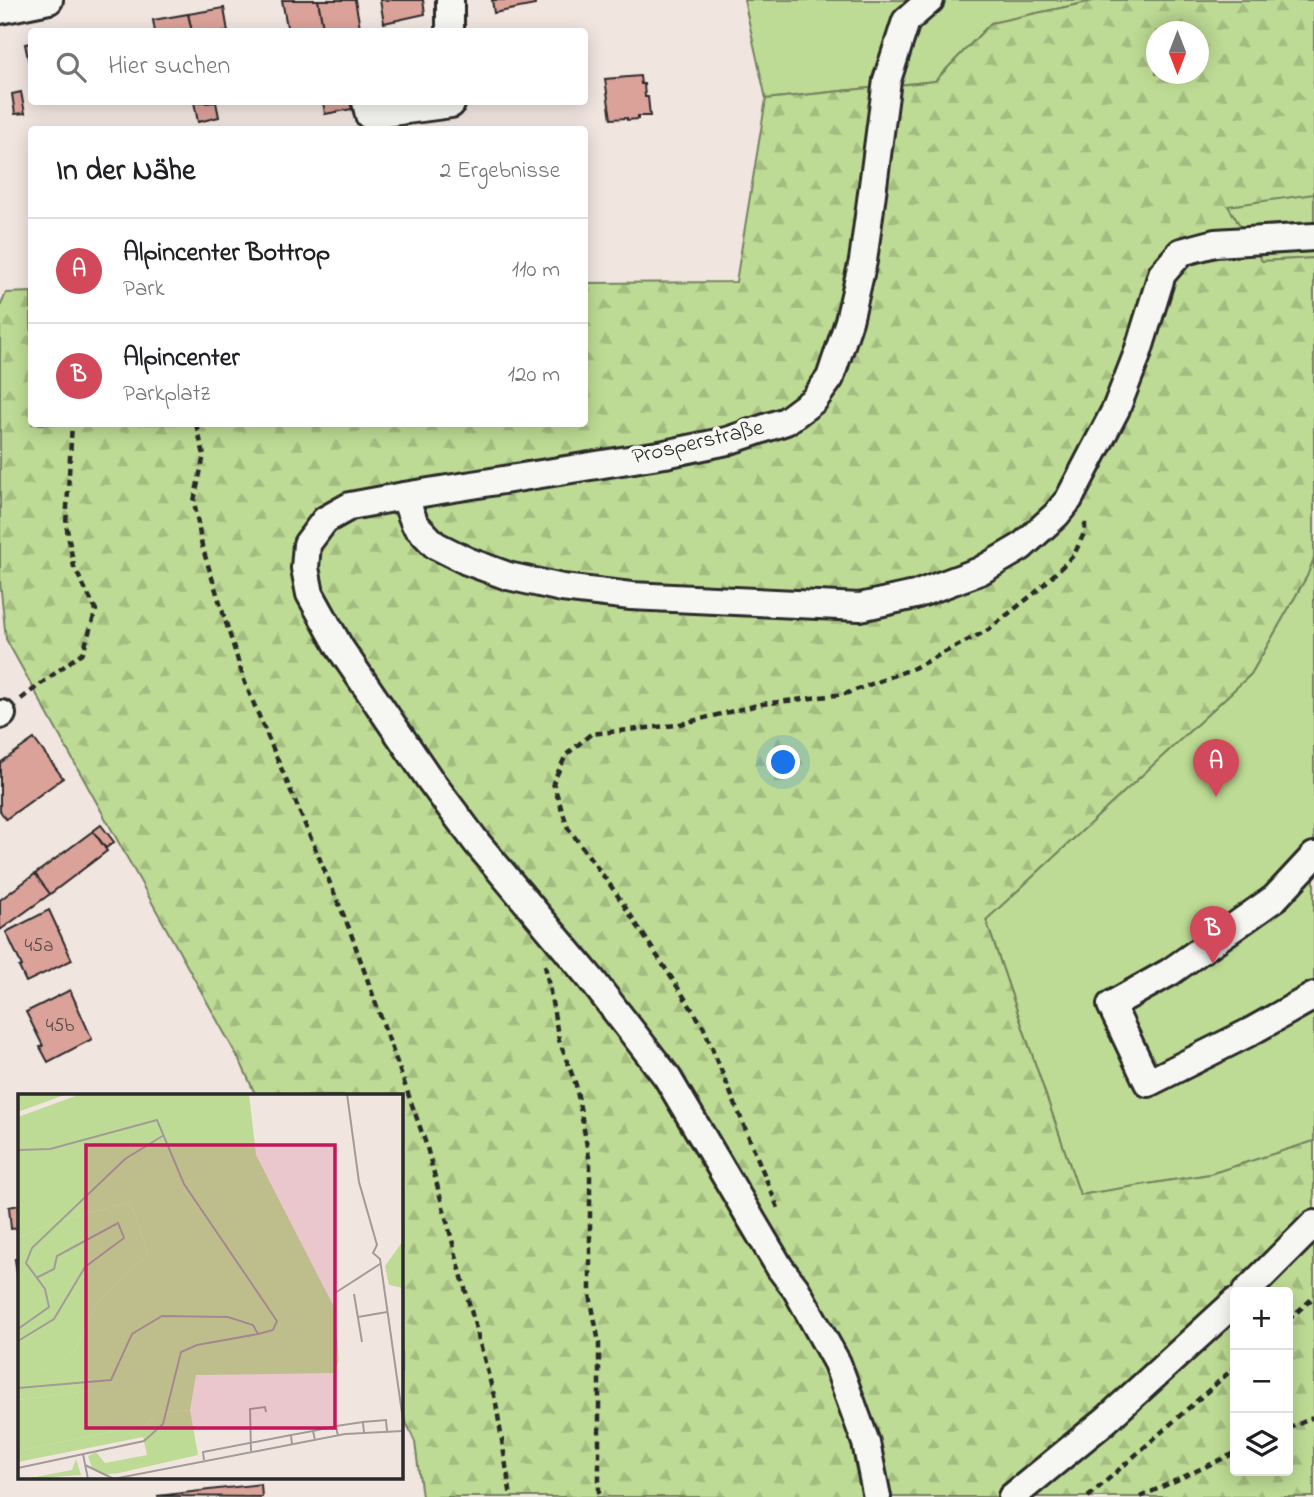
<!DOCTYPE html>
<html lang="de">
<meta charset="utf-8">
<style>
body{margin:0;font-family:"Indie Flower",sans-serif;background:#f2f2f2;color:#202124}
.controls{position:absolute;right:21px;bottom:21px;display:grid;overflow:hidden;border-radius:7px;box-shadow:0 4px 18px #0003}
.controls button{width:63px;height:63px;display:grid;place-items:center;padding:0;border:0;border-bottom:2px solid #e0e0e0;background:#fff;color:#202124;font:35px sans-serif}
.compass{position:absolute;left:1146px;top:21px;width:63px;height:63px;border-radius:50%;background:#fff;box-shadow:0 4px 18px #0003;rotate:180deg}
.you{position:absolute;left:784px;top:763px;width:24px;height:24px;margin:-18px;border:5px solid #fff;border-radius:50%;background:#1a73e8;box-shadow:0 0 0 10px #1a73e833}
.badge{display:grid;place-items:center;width:46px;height:46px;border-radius:50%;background:#d1495b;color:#fff;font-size:23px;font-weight:700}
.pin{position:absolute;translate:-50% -58px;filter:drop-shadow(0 2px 4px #0008)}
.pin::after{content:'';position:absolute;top:37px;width:24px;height:21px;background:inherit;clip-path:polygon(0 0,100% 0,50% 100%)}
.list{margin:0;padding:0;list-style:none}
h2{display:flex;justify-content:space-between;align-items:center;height:91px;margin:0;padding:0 28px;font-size:30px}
h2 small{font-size:23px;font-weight:400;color:#757577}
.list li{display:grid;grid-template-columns:46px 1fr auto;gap:21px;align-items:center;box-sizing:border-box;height:105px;padding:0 28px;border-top:2px solid #e0e0e0}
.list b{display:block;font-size:26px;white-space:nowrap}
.list p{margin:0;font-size:23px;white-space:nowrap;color:#757577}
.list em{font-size:23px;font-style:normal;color:#757577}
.icon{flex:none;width:38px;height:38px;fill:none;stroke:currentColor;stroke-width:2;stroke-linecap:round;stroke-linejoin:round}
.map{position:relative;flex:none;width:1314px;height:1497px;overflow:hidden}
.search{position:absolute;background:#fff;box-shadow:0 4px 18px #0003;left:28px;top:28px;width:560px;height:77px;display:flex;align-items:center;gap:18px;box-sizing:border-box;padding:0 24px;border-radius:7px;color:#757577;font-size:26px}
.panel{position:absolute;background:#fff;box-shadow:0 4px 18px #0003;left:28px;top:126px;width:560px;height:301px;border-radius:7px}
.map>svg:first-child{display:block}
.green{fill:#bddb94;stroke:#748360;stroke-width:2}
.forest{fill:url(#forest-firs);stroke:#748360;stroke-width:2;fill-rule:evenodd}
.building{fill:#dba299;stroke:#2b2b2b;stroke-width:2}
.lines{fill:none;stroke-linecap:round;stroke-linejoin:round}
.minor-casing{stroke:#2b2b2b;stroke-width:32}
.path{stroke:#2b2b2b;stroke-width:4.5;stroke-dasharray:7 5;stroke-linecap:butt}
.minor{stroke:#f6f6f2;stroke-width:26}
.labels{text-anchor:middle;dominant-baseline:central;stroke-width:7;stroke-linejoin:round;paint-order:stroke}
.number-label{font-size:19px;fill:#574946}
.street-label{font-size:23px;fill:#2b2b2b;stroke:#f6f6f2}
.inset-road{fill:none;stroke:#a29b98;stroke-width:2}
.view{fill:#c2185b;fill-opacity:0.15;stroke:#c2185b;stroke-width:3.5}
.inset-edge{fill:none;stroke:#2b2b2b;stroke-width:3.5}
</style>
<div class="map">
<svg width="1314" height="1497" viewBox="0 0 1314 1497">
<defs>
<pattern id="forest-firs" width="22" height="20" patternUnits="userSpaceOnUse" patternTransform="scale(1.75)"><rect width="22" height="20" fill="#bddb94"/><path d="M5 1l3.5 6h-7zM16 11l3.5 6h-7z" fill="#a3bc80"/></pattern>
</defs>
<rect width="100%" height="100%" fill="#f1e5e0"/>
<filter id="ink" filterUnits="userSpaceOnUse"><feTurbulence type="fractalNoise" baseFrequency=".0143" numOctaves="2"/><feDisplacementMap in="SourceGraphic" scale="14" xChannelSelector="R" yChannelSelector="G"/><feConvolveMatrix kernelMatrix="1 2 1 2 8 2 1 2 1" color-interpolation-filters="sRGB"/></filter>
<g filter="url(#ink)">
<g class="green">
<polygon points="744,0 1098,0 991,23 935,81 766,99"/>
<polygon points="1314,194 1314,258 1262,261 1227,205"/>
<polygon points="1314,558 1314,1141 1210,1174 1080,1195 986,920 1251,674 1307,576"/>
</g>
<path class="forest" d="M1098,0h216v194l-86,12 34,55 52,-3v300l-7,18 -56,98 -265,246 94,275 130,-21 104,-33v356h-892l-7,-55 -14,-31v-315h-145l-14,-31 -236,-426 -6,-58v-274l6,-14 25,-1 1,132h552l1,-141 151,-1 30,-183 169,-18 56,-58zM1156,32h42v42h-42zM1235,1292h53v179h-53z"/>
<g class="building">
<polygon points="282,0 318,0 324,32 288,32"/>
<polygon points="318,0 355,0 360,27 324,32"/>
<polygon points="380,0 423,0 425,14 384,23"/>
<polygon points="492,0 534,0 535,5 494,13"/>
<polygon points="224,8 228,32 192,32 188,14"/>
<polygon points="188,14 192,32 155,32 153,20"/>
<polygon points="32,43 32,78 25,44"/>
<polygon points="640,76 641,84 644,84 645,97 648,97 650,116 638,116 638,119 627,120 627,118 611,119 605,79"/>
<polygon points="21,92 25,113 15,114 12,94"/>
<polygon points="194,102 205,102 206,103 216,102 219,117 198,122"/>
<polygon points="323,102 350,102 352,109 325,114"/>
<polygon points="34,739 63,778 6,819 0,811 0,763"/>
<polygon points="101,825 114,842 106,848 93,831"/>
<polygon points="93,831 107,851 50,894 35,874"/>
<polygon points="35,874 50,894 0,930 0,900"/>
<polygon points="49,910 72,960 26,982 19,967 22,966 6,932"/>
<polygon points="70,990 92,1039 48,1062 40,1047 43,1046 26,1012"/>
<polygon points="19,1205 19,1228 11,1229 9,1207"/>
<polygon points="15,1259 19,1259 19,1281 18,1281"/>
<polygon points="261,1484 262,1497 157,1496"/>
</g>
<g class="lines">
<defs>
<g id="minor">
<polyline points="450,0 450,32"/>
<polyline points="0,10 49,0"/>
<polyline points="366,102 369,115 451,104 451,102"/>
<polyline points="404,496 665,454 727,441 786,421 814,400 830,378 849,321 863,261 887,80 906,21 930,0"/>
<polyline points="0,715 2,714"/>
<polyline points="1314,856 1275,898 1170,972 1111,1005 1148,1083 1250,1032 1314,996"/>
<polyline points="1246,1292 1314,1224"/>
<polyline points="877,1497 866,1443 837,1363 796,1289 780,1268 667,1077 591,979 477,843 430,780 340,648 310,594 305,568 307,544 325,520 350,506 404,496 415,524 435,545 467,561 508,576 562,588 631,596 860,607 915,595 980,571 1021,547 1056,515 1069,499 1116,409 1137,355 1162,274 1181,252 1215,243 1314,237"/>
<polyline points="1012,1497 1106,1420 1235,1302"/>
</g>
</defs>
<use href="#minor" class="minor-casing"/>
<g class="path">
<polyline points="196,424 204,455 194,501 202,546 245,683 349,928 426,1144 496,1403 511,1497"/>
<polyline points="21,699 83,652 96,610 74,567 66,524 72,424"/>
<polyline points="545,965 559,1040 576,1085 590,1163 590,1295 599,1343 599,1497"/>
<polyline points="778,1208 703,1026 616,893 568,828 553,783 566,755 591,734 676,725 762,704 845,694 914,668 988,630 1036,592 1074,555 1085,531 1085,522"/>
<polyline points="1288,1320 1314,1297"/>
<polyline points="1288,1429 1314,1417"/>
<polyline points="1088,1497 1235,1367"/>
<polyline points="1140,1497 1235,1453"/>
</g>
<use href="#minor" class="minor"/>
</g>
</g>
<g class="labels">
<g class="number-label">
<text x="39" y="946">45a</text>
<text x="60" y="1026">45b</text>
</g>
<g class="street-label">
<text transform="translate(698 443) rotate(-13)">Prosperstraße</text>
</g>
</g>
<g transform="translate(18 1094)">
<rect width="385" height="385" fill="#f1e5e0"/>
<path d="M112,108l18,52 -50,47 -23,50 -52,31 73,-3 7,10 -85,11v-162l37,-16zM385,147v47l-14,-3 -4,-19zM172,316l8,45 -79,18 -17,2 -10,-7 -4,-12 8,-4 9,11 42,-8 -4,-18 -125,25v-11l129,-27 11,-11zM58,365l5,16 -56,4 47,-9z" fill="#bddb94"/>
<path d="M0,0h49l-49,18zM63,0h168l7,61 78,152 5,53 -5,13 -138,2 -6,35 -32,3 -11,11 -129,27v-51l84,-11 -6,-10 -75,4 54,-32 23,-50 50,-47 -18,-52 -75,20 -37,16v-121z" fill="#bddb94"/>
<path class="inset-road" d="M329,0l12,88 18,63 -4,8 7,6 23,161M0,56l32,-1 107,-29 27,64 93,137 -4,9 -15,4 -5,-9 -25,-8 -66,-1 -30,18 -21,46 -93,8M317,199l45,-29M336,200l8,48M340,223l29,-5M0,235l31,-22 -4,-18 -19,-26 6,-15 93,-89 39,-24M0,247l36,-22 31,-52 39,-29 -6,-15 -61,33 -3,13 -18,9M346,339l-1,-11 23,-2 1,11M320,342l-2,-10 27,-4M297,346l-2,-9 23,-5M274,350l-1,-9 22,-4M233,357l-1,-42 15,-2 1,5M65,360l5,25M186,366l-1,-8 88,-17M67,371l29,14M0,374l126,-27 19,-17 18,-72 16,-7 61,-11M95,385l232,-45 58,-3"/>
<path class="view" d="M68,51h249v283h-249z"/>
<rect width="385" height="385" class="inset-edge"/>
</g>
</svg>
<div class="controls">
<button>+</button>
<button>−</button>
<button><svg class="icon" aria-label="layers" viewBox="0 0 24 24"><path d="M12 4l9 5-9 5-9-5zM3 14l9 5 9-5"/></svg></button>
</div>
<svg class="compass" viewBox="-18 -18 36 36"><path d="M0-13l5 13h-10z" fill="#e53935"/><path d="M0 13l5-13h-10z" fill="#757577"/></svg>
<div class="you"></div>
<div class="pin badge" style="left:1216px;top:797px">A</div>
<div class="pin badge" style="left:1213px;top:964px">B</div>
<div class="search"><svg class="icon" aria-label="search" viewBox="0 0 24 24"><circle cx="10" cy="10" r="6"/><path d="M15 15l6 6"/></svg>Hier suchen</div>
<section class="panel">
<h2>In der Nähe<small>2 Ergebnisse</small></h2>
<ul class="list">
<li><span class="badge">A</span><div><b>Alpincenter Bottrop</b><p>Park</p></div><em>110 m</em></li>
<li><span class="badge">B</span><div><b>Alpincenter</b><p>Parkplatz</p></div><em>120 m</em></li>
</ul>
</section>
</div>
